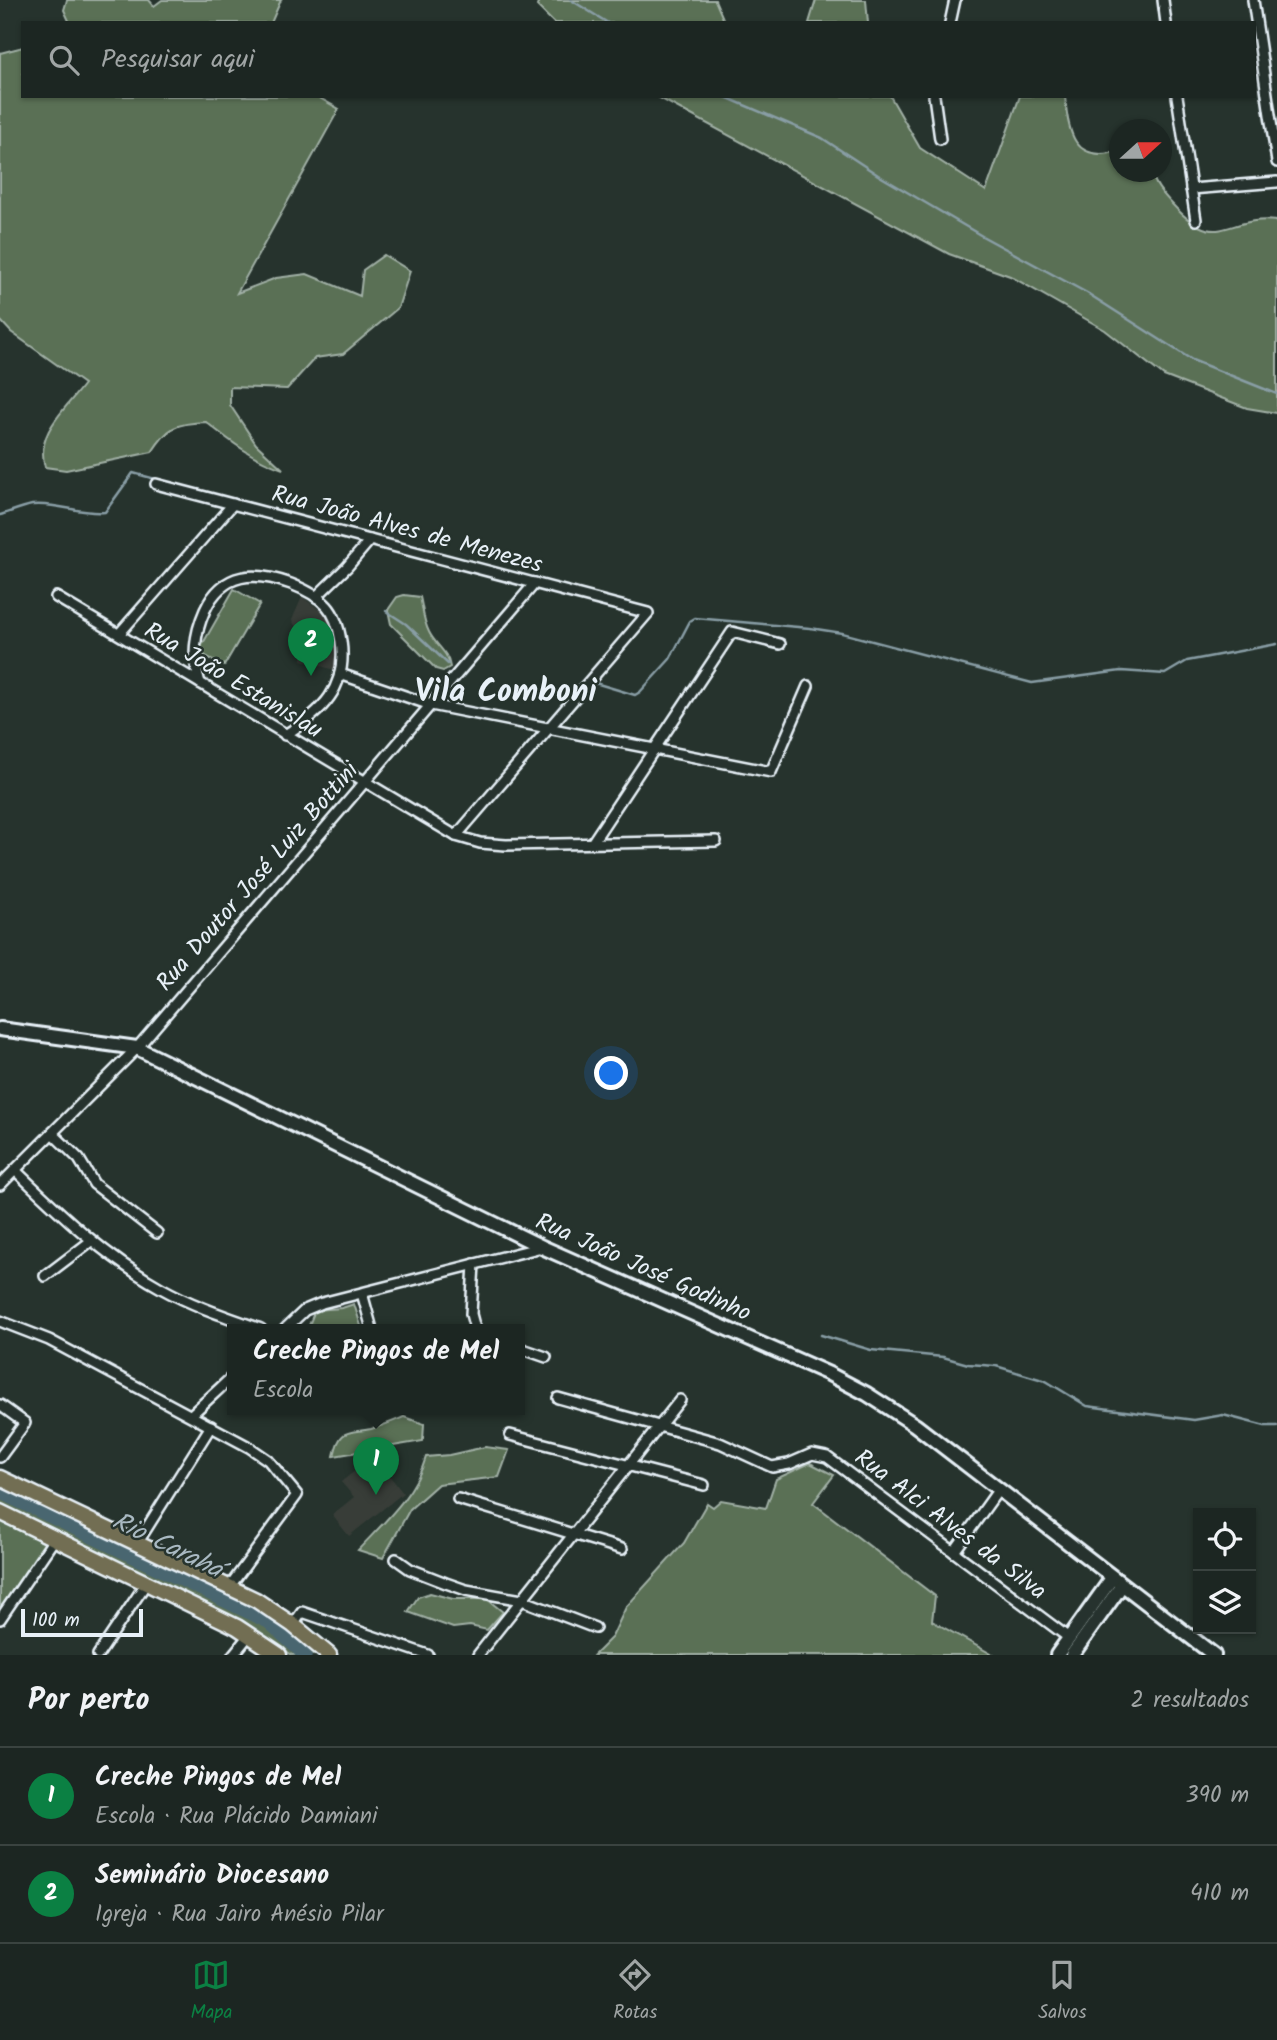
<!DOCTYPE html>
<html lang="pt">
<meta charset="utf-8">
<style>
body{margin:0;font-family:Kalam,sans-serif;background:#29322f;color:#f1f3f6}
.controls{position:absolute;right:21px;bottom:21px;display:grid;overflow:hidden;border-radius:0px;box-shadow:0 2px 5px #0004}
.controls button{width:63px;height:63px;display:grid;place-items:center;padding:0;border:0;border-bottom:2px solid #3a4340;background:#1c2622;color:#f1f3f6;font:35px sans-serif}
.compass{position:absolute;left:1109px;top:119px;width:63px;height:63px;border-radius:50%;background:#1c2622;box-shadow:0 2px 5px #0004;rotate:69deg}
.scale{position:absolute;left:21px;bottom:18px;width:122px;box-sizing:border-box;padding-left:7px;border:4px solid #e8f1f8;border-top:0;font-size:19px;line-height:24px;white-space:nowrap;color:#e8f1f8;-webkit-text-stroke:5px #26332d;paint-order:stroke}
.you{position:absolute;left:612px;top:1074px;width:24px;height:24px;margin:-18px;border:5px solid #fff;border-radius:50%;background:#1a73e8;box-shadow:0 0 0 10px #1a73e833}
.badge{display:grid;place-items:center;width:46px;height:46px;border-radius:50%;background:#0b8043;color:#fff;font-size:23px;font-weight:700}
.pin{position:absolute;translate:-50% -58px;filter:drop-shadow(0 2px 4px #0008)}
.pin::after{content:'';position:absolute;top:37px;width:24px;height:21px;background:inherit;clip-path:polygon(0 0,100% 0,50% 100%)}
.popup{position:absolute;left:227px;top:1324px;width:298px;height:91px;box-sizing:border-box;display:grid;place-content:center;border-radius:0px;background:#1c2622;filter:drop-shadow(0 2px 5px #0005);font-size:23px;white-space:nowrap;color:#a0a5a5}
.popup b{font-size:26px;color:#f1f3f6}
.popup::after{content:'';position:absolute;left:50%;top:100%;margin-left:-14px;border:14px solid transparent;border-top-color:#1c2622}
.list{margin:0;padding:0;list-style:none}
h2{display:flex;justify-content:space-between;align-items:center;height:91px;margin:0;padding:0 28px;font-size:30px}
h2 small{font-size:23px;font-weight:400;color:#a0a5a5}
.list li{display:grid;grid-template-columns:46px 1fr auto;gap:21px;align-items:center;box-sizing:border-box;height:98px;padding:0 28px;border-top:2px solid #3a4340}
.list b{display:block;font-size:26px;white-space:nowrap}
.list p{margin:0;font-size:23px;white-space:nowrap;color:#a0a5a5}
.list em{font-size:23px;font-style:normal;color:#a0a5a5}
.icon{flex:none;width:38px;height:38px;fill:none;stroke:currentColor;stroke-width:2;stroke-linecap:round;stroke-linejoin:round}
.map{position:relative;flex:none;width:1277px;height:1655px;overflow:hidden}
.search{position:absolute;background:#1c2622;box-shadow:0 2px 5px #0004;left:21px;right:21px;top:21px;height:77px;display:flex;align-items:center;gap:18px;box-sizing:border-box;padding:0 24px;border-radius:0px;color:#a0a5a5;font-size:26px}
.sheet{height:287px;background:#1c2622}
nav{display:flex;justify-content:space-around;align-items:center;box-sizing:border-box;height:98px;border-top:2px solid #3a4340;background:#1c2622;font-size:19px;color:#a0a5a5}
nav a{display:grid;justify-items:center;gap:4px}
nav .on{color:#0b8043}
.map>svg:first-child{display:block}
.built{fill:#393e39}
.green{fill:#5a7055;stroke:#a1b0a6;stroke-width:2}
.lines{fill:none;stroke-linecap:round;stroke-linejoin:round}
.stream{stroke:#899ea6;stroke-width:2.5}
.river{stroke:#4a6670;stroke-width:14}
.street-casing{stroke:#e8f1f8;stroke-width:14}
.secondary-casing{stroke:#e8f1f8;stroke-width:18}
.primary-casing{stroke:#e8f1f8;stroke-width:19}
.street{stroke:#26332d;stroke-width:9}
.secondary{stroke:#26332d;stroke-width:12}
.primary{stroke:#726e52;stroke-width:14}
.labels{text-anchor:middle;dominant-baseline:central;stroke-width:5;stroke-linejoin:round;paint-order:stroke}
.street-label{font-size:24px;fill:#e8f1f8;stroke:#26332d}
.water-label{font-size:26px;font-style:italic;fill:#a9b9c2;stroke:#26332d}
.district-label{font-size:32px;font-weight:bold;fill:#e8f1f8;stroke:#26332d}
</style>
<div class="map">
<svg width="1277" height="1655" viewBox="0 0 1277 1655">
<rect width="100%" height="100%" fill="#26332d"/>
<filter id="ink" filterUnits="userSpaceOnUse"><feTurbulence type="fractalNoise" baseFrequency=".0143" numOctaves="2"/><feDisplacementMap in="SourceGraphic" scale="14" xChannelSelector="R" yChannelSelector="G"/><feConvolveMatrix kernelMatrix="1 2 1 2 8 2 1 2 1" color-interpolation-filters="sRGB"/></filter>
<g filter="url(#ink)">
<g class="built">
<polygon points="302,597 331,618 336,632 338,655 334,670 302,660 302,638 292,620"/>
<polygon points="374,1456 403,1493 349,1536 332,1515 354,1497 341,1482"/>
</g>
<g class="green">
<polygon points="67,0 149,0 154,6 162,0 281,0 271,23 70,23 64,10"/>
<polygon points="539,0 715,0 725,23 554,23 537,6"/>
<polygon points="816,0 866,0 868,23 809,23"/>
<path d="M23,47v49h293l23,13 -102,184 39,-15 31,-4 53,22 3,-26 21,-15 26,16 -12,37 -55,46 -28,4 -28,31 -57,-2v18l26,39 27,25c-30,-10 -52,-27 -77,-47 -30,1 -38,5 -54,30l-86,18 -21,-3c-10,-34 20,-57 39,-83l-73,-52 -11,-12v-267z"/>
<path d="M656,96h234l30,52 66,43 34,-95h45c3,37 9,68 54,55l1,21h32c2,13 11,22 20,32 47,51 54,10 105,17v192l-30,-5 -83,-32 -59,-46 -95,-54 -61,-22z"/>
<polygon points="234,589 260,604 224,666 198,652"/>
<path d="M404,595l16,2c3,12 3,23 9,35 6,13 19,19 21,35l-7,4 -7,-2 -45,-45 -3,-14 9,-13z"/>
<polygon points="354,1304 362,1329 292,1329 308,1328 315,1310 342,1308"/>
<path d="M404,1417l20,7 -1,17 -89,15c6,-29 14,-22 37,-27 11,-3 23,-8 33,-12z"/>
<path d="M485,1447l24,3 -10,27 -61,7 -28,25 -27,49 -25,-8c26,-28 57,-55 68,-93l23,-2z"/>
<polygon points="810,1463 834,1475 813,1503 935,1596 932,1621 993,1655 594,1655 612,1637 626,1607 684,1543 707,1503 713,1507 721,1500 766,1508 776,1479"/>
<polygon points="0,1482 266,1612 321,1655 292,1655 243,1621 0,1505"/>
<polygon points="0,1512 55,1538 6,1610 0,1606"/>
<polygon points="430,1593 453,1599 487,1599 503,1612 487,1630 470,1626 453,1628 408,1612 418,1597"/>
</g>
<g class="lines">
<g class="stream">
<polyline points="571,0 608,23"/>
<polyline points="723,96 822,138 878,175 982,236 1087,293 1192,360 1277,394"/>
<path d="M0,515c10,-3 22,-8 32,-10 25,-3 49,10 73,7l28,-39 26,7"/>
<polyline points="386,611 406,624 448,664"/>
<polyline points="595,683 635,695 640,692 670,659 690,621 695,618 810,628 842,633 1032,683 1121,671 1165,674 1187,661 1277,644"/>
<polyline points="821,1335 871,1350 943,1357 968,1364 996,1366 1046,1381 1087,1406 1194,1420 1223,1415 1265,1426 1277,1426"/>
</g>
<polyline class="river" points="0,1492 269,1622 305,1655"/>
<defs>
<g id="street">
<polyline points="1163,0 1166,23"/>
<polyline points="1253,0 1277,162"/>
<polyline points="950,23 955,0"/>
<polyline points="934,96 940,139"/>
<polyline points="1177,96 1196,220"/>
<polyline points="1191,189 1277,182"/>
<polyline points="156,484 648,613 456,836"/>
<polyline points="56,597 456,836 480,843 506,845 716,841"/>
<polyline points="316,597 347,567 370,540"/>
<polyline points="119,634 233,504"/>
<polyline points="340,674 431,705 771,772 808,686"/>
<path d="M200,683c-8,-26 -6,-48 5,-73 18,-39 50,-39 86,-26 13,5 27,12 36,22 9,10 12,22 14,35 7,47 -19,71 -56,94"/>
<polyline points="592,843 732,632 780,644"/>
<polyline points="52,1133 79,1159 94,1184 157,1233"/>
<path d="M15,1170c46,44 90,87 146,118 32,18 66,29 100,41"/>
<polyline points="0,1185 137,1048 535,583"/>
<polyline points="474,1264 471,1314 475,1329"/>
<polyline points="45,1276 91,1241"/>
<polyline points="362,1293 372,1329"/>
<polyline points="0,1321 49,1340 249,1447 268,1460 297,1495 230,1586"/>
<polyline points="285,1329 305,1310 322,1303 542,1247"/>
<polyline points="520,1348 546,1357"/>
<polyline points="558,1398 720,1443 772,1467 789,1464 812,1454 827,1457 1069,1638"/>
<polyline points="0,1405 25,1423 0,1457"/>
<polyline points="191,1415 232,1377"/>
<polyline points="510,1435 704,1485"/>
<polyline points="458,1499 622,1549"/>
<polyline points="138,1542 211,1426"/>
<polyline points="954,1552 999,1489"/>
<polyline points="396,1559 410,1569 446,1583 466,1590 522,1600 595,1628"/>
<polyline points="0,1619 55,1538"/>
<polyline points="293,1625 302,1612 428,1655"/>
<polyline points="98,1655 147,1582"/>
<polyline points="233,1655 250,1634"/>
<polyline points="478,1655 680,1400"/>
</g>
<g id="secondary">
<polyline points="0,1029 137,1048 542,1247 829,1374 867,1394 915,1425 1214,1655"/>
<polyline points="1057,1655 1112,1578"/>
<polyline points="1072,1655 1122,1585"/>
</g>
<g id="primary">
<polyline points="0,1478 256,1600 293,1625 329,1655"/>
<polyline points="0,1512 237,1627 279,1655"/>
</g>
</defs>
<use href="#street" class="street-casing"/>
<use href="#secondary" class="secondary-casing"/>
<use href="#primary" class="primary-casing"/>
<use href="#street" class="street"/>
<use href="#secondary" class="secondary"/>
<use href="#primary" class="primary"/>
</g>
</g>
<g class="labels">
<g class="street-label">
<text transform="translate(407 530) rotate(15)">Rua João Alves de Menezes</text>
<text transform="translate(233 681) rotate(31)">Rua João Estanislau</text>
<text transform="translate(258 877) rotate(-49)">Rua Doutor José Luiz Bottini</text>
<text transform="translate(643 1268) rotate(24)">Rua João José Godinho</text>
<text transform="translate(950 1525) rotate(37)">Rua Alci Alves da Silva</text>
</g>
<g class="water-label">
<text transform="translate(167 1546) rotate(26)">Rio Carahá</text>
</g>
<g class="district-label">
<text x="506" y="692">Vila Comboni</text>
</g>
</g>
</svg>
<div class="controls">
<button><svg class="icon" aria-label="locate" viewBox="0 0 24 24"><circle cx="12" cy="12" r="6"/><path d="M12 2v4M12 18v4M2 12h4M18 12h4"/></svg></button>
<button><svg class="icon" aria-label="layers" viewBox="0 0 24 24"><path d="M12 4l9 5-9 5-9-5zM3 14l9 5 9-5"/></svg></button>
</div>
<svg class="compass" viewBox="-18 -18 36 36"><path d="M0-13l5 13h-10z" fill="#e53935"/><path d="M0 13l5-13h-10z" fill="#a0a5a5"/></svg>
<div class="scale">100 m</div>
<div class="you"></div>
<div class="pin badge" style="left:376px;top:1495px">1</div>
<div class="popup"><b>Creche Pingos de Mel</b>Escola</div>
<div class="pin badge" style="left:311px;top:676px">2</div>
<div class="search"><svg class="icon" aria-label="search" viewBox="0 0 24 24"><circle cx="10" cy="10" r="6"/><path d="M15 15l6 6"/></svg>Pesquisar aqui</div>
</div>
<section class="sheet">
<h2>Por perto<small>2 resultados</small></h2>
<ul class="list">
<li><span class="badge">1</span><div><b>Creche Pingos de Mel</b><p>Escola · Rua Plácido Damiani</p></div><em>390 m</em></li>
<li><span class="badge">2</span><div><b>Seminário Diocesano</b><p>Igreja · Rua Jairo Anésio Pilar</p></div><em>410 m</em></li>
</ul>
</section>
<nav>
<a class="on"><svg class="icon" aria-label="map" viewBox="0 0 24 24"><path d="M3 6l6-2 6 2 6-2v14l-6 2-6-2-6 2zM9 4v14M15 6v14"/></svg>Mapa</a>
<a><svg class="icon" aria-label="directions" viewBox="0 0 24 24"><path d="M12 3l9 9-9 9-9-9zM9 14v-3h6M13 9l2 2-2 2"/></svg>Rotas</a>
<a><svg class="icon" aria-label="saved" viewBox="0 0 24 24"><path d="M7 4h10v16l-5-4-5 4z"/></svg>Salvos</a>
</nav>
